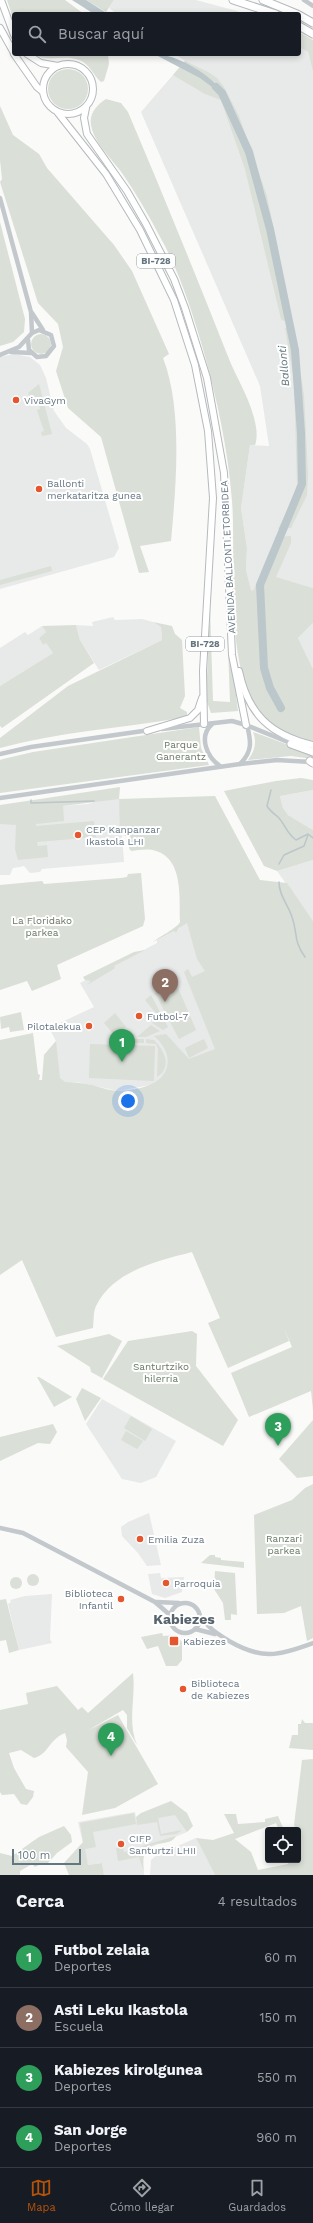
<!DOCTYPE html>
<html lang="es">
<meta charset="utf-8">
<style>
body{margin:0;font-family:"Work Sans",sans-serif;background:#242831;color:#f1f3f6}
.controls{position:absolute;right:12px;bottom:12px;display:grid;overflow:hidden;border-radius:4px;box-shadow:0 2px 6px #0003}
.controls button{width:36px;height:36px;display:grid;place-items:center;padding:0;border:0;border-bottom:1px solid #363941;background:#171b24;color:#f1f3f6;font:20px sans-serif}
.scale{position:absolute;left:12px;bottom:10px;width:69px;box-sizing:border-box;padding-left:4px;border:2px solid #657683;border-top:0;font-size:11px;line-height:14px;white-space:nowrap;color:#657683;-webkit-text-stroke:3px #fff;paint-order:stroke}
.you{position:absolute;left:128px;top:1101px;width:14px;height:14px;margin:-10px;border:3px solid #fff;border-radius:50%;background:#1a73e8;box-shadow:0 0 0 6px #1a73e833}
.badge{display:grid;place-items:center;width:26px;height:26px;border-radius:50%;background:#b45309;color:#fff;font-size:13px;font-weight:700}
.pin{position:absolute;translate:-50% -33px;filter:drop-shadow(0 1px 2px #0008)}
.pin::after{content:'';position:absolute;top:21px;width:14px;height:12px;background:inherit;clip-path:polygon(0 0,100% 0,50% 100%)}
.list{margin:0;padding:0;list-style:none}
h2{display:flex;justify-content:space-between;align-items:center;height:52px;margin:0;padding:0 16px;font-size:17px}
h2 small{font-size:13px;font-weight:400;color:#9ea1a6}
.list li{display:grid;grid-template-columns:26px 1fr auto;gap:12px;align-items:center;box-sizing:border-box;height:60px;padding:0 16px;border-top:1px solid #363941}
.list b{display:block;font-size:15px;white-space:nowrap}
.list p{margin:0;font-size:13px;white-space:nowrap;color:#9ea1a6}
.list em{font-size:13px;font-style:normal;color:#9ea1a6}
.icon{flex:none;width:22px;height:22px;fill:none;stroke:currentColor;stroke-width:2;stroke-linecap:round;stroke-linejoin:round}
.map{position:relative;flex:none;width:313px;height:1875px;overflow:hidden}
.search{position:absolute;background:#171b24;box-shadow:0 2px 6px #0003;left:12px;right:12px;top:12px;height:44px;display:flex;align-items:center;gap:10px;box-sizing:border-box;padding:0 14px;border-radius:4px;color:#9ea1a6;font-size:15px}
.sheet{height:292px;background:#171b24}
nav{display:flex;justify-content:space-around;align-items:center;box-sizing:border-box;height:56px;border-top:1px solid #363941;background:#171b24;font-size:11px;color:#9ea1a6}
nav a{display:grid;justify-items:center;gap:2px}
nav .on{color:#b45309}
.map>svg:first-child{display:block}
.built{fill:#e8e9e9}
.green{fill:#dadfd7}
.water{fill:#bbc7cb}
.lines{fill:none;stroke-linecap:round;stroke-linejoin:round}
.stream{stroke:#bbc7cb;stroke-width:1.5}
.river{stroke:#bbc7cb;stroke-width:8}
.primary-casing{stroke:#b5babe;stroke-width:8}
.motorway-casing{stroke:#b4b9bd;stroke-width:9}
.tertiary{stroke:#c3c8cc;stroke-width:4.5}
.primary{stroke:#fff;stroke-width:6}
.motorway{stroke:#fff;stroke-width:7}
.poi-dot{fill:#e4572e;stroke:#fff;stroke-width:1.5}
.labels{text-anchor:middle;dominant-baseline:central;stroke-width:4;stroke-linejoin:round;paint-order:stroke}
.shield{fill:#fff;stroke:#939fa8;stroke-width:1}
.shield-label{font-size:9px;font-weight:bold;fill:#657683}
.poi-label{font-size:10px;fill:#657683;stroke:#fff;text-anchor:start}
.street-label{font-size:10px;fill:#657683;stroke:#fff}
.park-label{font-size:10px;fill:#687a64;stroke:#fff}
.water-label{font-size:11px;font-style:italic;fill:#60757c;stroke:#fff}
.district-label{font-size:14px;font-weight:bold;fill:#57646e;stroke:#fff}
</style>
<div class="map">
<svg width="313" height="1875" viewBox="0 0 313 1875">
<rect width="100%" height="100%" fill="#fafaf8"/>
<g class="built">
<polygon points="114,0 196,0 237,11 242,14 117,14 109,8"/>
<polygon points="299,47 308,52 313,72 313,588 261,573 253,591 251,591 246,570 247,548 241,508 250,445 269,446 260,386 141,112 185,61 175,54 299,54"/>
<polygon points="14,354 30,357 40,365 46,378 54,411 66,428 87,444 90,449 119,548 114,557 0,589 0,357"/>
<polygon points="113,617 115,620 142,619 153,622 161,627 162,640 99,670 80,640 76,625 93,626 92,622"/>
<polygon points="313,617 313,669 298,638 313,623"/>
<polygon points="42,626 46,632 39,638 43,645 46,643 53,653 0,686 0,648 25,632 28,635"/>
<polygon points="313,790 313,830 288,815 283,808 280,796"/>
<polygon points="105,799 119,799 124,862 42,869 40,872 30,873 24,866 20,867 13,868 10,875 0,875 0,824 36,824 62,806 88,804"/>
<polygon points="313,860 313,921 277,871"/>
<polygon points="186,919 197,956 255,1037 207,1063 207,1081 150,1085 118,1091 78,1082 48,1083 44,1055 56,1041 49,1028 94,1007 80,983 157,943 157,940 174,931 176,933"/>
<polygon points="102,1399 176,1441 156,1477 141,1483 122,1479 86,1424"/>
<polygon points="149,1513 161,1565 147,1566 138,1553 122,1536 121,1527 128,1522"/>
<polygon points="160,1573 161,1578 184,1577 182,1592 165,1598 152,1594 148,1574"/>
<polygon points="52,1594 50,1639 52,1643 19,1650 8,1604 11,1602 10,1600 25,1596"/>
<polygon points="175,1811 187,1832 148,1848 143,1858 144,1875 104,1875 102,1863 88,1865 78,1822 135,1812 137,1823"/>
<polygon points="196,1838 215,1875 150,1875 151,1860 157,1855"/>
</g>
<g class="green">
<polygon points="7,0 65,0 84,14 14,14 14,21"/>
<polygon points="86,0 114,0 106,12"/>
<polygon points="299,32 313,40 313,72 308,52 299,47"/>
<path d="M34,54h74l1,10 -5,17 -3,1c-8,-7 -11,-18 -22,-22 -15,-6 -31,3 -45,-6z"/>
<polygon points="185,61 208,72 217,78 224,87 239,116 267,196 292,319 284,321 281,319 245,169 221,100 205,94 173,75"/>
<circle cx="68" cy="89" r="20"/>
<path d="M106,99l15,4 7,9c34,80 67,161 99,242 9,24 25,47 29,73 1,6 1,13 -1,18h-5l-9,63 6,40 -1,22 5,20 2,1 17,-41 6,-5 -1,-8 16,-1v7l-15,34 37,11v35l-15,15 15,31v72c-15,-4 -34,-10 -46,-20 -46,-43 -30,-162 -35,-220 -4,-52 -15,-102 -29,-152 -11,-38 -24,-79 -44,-114 -11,-21 -23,-42 -37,-62 -10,-14 -28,-30 -31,-48 -2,-12 6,-20 15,-26z"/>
<path d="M0,106l13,29 26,19 8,14 67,77 18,26 37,83 -6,4c20,51 13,128 8,183l-31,5 9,26 -10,1 -38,-136 -33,-29 -12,-37 7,-24 -5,-23 -20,-21 -38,-121 2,-3 -2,-19z"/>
<polygon points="0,222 25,319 24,332 13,342 0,346"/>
<polygon points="293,326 304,395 308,474 307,495 291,528 278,529 293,499 297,484 294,381 285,328"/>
<circle cx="41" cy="344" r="10"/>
<polygon points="39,384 52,434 42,436 41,432 44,431 37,410 40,409 38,399 33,396 30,397 28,393"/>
<polygon points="51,566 52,571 0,585 0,580"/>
<polygon points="210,608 213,701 230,702 227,621 238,711 211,713 206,699"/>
<path d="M153,622l19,4 3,8 7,6 3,56 -5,12 7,4v4l-6,2c-60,10 -122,14 -181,30v-10l68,-52 94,-46 -1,-13z"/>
<polygon points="76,625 80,640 94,663 2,728 0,726 0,686 53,653 46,643 43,645 39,638 46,632 42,626"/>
<polygon points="199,727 201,748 209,765 0,793 0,760 3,759 33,752"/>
<path d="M253,732l60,22v5l-22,-3 -43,4c7,-9 9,-18 5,-28z"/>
<polygon points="301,778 313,780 313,790 280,796 283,808 288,815 313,830 313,860 277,871 264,866 224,791 276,781"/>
<path d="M120,787l-1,12 96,-3 45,84 27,3 26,38v489l-2,-19 -62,26 -18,-44 61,-26 -8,-19 5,13 -61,27 -20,-45 12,-5 -28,-66c-35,9 -79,19 -96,54 -3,6 -2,15 -3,22l-37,9 -34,-77 -22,15v-235l33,-7 5,41 2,1 -1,5h3l2,-25 12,-14 4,37 5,4c9,0 18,1 27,3 8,2 18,6 27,6 17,-1 43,-5 48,-24 3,-13 -4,-23 -13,-31l12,-2 23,25 26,-10 -31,-77 4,-3 4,8 13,-6 -8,-12 -10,-36 -8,5 -3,5 -2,-2 -21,11c6,-5 24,-14 27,-20 -1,-22 4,-63 -24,-71 -8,-3 -17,-1 -25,0l-2,-3v-11l-9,-3 -1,-35 -56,7 1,15 -28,3v2l58,-5 2,16 -59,5 1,4 9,-1 1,12 -30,3 -3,-11 1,-24 -16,-1v-19z"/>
<polygon points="141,873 145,919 143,926 57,965 61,979 32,991 27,981 0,990 0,885 42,881 44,884 121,878 127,877 128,874"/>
<polygon points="145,950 114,966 115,968 112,970 87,985 91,981 85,980 83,977 134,952"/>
<polygon points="176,983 196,1030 179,1039 155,993"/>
<polygon points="151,995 168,1027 163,1030 152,1023 159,1017 145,1000"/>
<polygon points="21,1012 24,1030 10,1032 9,1027 1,1029 0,1017"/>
<polygon points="115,1013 126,1027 116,1035 130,1030 135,1036 115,1036 104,1023"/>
<polygon points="151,1025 160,1031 146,1037 137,1037"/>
<polygon points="113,1039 144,1039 144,1043 113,1042"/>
<path d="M146,1039l8,1c10,10 19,27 3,37l1,-28 -2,-5 -10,-1z"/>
<polygon points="204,1039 208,1048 189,1058 185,1048"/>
<polygon points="90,1044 155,1046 154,1081 89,1078"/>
<polygon points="192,1331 197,1334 196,1366 238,1420 223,1446 103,1379 128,1341"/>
<polygon points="109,1334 122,1341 102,1378 91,1372 90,1367 57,1346"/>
<polygon points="37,1377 39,1377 72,1397 54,1407"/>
<polygon points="82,1388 101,1398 85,1421 76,1399"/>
<polygon points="131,1416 152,1429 145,1441 124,1428"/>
<polygon points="313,1420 313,1476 297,1478 279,1459"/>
<polygon points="53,1424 57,1432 50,1444 38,1443 0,1461 0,1437"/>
<polygon points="126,1431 143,1441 137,1449 121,1440"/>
<polygon points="313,1484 313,1638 307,1641 301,1606 284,1613 257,1614 254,1515 292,1500 305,1488"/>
<polygon points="210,1555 215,1555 215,1557 221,1558 221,1560 244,1562 244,1568 201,1563"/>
<polygon points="215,1571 235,1573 237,1615 231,1614 231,1620 225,1620 223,1603 214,1589"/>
<circle cx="33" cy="1580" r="6"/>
<circle cx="16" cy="1583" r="6"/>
<polygon points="6,1599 19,1650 9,1653 6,1640 0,1641 0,1600"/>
<polygon points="162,1633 163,1636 176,1635 182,1642 182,1660 177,1666 166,1666 158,1646 147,1649 141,1637"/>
<path d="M133,1673c3,25 -6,48 4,72l-10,-17v-13l-4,-5 -36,21 31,-16 40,69 -43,24 -33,7 6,-43 -22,-25 1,-7 -2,-7c-16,6 -16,21 -31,25l-13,-8 -12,3 5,15 12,21 8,2 -1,6 -6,8 -6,-1 -7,-10 -12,1 -2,-3v-82l28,-6 -2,-11 31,-7 21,24 4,-3 6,6z"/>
<polygon points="302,1719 305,1723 313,1723 313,1750 289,1748 292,1735 298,1735 298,1724 301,1724"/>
<polygon points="313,1759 313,1875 215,1875 196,1838 213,1840 234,1833 224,1814 236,1814 238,1824 265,1822 265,1819 278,1816 284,1830 279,1830 276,1823 235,1839 251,1852 258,1870 288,1864 287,1860 298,1860 298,1842 300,1838 294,1825 302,1760"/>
<polygon points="171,1801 187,1813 193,1826 187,1832 175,1815 158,1818 161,1834 182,1830 176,1834 160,1836 157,1822 137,1825 136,1817 141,1813"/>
<polygon points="134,1813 136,1824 93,1832 96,1847 85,1849 88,1865 102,1863 104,1875 69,1875 64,1863 83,1842 80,1823"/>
<polygon points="64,1826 71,1835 72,1842 57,1853 47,1864 43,1863 35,1867 32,1864 20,1871 20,1875 0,1875 0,1853 12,1856 39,1837"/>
<path d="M176,1836c-8,15 -37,-4 -32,36l-5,-15 -21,4 -2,-13h4l-1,-3 3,-1 2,8 14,-3 4,-3z"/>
</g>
<g class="water">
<polygon points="72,0 86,0 108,14 94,14"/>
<path d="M154,54c22,0 60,21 70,42l-24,-18z"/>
</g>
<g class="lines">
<g class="stream">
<path d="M271,790l-4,16c3,5 6,7 11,11 7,7 9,17 18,23l12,-6 5,4"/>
<polyline points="31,800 31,803 94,801"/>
<polyline points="279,864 284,855 304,846 308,835"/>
<path d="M279,882c0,14 9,22 13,35 6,17 1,23 13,40"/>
</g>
<polyline class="river" points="216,87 222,93 249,152 270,229 295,350 301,433 302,484 260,585 264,668 270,688 281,708"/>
<defs>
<g id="primary">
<polyline points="1,0 14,35"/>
<polyline points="0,28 14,53"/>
<polyline points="14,54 37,87 43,92"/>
<polyline points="27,54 41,63 58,66"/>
<circle cx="68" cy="89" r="25"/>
<polyline points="86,108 84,118 87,134 127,191 146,224 174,279 185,308 207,378 224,473 232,655 246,725"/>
<polyline points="58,113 106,174 140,230 174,300 195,365 208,431 213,498 203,671 204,724"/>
<path d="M239,671c9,43 31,64 74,74"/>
<polyline points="147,731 190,718 198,710 202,698"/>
</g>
<g id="motorway">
<polyline points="233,0 276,14"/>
<polyline points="263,0 297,14"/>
<polyline points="299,15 313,23"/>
<polyline points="299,26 313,34"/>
<polyline points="291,744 313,752"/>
<polyline points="310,761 313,763"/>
</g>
</defs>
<use href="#primary" class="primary-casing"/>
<use href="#motorway" class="motorway-casing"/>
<g class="tertiary">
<polyline points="304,0 313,6"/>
<polyline points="0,198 31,312 32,333"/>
<polyline points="32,313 43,330"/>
<polyline points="11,352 31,353"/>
<polyline points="0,355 19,347 32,333 39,330 51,335 54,346 46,356 37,357 29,350 28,340"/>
<path d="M212,724c-14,13 -5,33 8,42"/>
<polyline points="162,729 232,721 246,725 293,744"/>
<polyline points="0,754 31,747 150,730"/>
<path d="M240,764c13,-13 11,-23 7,-39"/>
<polyline points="0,798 240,764 277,760 311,762"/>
<polyline points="0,1528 23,1533 155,1602 170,1615"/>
<polyline points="156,1602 179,1603"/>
<circle cx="185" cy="1618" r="15"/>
<path d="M201,1617c7,11 17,17 28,24 33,19 49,15 84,2"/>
<polyline points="195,1629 215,1634"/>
</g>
<use href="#primary" class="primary"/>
<use href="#motorway" class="motorway"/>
</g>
<g class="poi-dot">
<circle cx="16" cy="400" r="4"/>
<circle cx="39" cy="489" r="4"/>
<circle cx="78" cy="835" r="4"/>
<circle cx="139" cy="1016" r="4"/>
<circle cx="89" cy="1026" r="4"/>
<circle cx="140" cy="1539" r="4"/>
<circle cx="166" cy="1583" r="4"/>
<circle cx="121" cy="1599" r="4"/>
<rect x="169" y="1636" width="10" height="10" rx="2"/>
<circle cx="183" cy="1689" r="4"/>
<circle cx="121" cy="1844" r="4"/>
</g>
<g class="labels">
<g class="shield">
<rect x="137" y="254" width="38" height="14" rx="3"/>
<rect x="186" y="637" width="38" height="14" rx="3"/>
</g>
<g class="shield-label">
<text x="156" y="261">BI-728</text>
<text x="205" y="644">BI-728</text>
</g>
<g class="poi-label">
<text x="24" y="400">VivaGym</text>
<text x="47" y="483">Ballonti<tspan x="47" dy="12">merkataritza gunea</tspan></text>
<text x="86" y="829">CEP Kanpanzar<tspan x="86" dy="12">Ikastola LHI</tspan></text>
<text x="147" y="1016">Futbol-7</text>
<text x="81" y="1026" text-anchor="end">Pilotalekua</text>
<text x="148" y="1539">Emilia Zuza</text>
<text x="174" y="1583">Parroquia</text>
<text x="113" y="1593" text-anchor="end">Biblioteca<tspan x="113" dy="12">Infantil</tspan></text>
<text x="183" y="1641">Kabiezes</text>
<text x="191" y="1683">Biblioteca<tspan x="191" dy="12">de Kabiezes</tspan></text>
<text x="129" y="1838">CIFP<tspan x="129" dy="12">Santurtzi LHII</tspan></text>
</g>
<g class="street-label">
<text transform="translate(228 557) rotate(-93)">AVENIDA BALLONTI ETORBIDEA</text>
</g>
<g class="park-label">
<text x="181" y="744">Parque<tspan x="181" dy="12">Ganerantz</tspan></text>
<text x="42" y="920">La Floridako<tspan x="42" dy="12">parkea</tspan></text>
<text x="161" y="1366">Santurtziko<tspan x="161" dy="12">hilerria</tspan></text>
<text x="284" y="1538">Ranzari<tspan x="284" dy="12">parkea</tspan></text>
</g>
<g class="water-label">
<text transform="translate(284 366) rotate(-95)">Ballonti</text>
</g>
<g class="district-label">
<text x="184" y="1619">Kabiezes</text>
</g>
</g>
</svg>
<div class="controls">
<button><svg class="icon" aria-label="locate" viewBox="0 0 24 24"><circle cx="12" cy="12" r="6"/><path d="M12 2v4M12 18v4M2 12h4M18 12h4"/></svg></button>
</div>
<div class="scale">100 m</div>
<div class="you"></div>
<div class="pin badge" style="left:122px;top:1062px;background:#2e9e5b">1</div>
<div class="pin badge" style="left:165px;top:1002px;background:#8d6e63">2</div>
<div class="pin badge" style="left:278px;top:1446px;background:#2e9e5b">3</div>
<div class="pin badge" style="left:111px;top:1756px;background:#2e9e5b">4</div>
<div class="search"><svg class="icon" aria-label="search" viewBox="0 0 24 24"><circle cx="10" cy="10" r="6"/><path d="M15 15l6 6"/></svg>Buscar aquí</div>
</div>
<section class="sheet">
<h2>Cerca<small>4 resultados</small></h2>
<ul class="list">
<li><span class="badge" style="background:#2e9e5b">1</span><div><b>Futbol zelaia</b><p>Deportes</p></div><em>60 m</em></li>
<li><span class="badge" style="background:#8d6e63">2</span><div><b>Asti Leku Ikastola</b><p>Escuela</p></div><em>150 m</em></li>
<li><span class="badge" style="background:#2e9e5b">3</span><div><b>Kabiezes kirolgunea</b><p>Deportes</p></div><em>550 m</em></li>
<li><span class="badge" style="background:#2e9e5b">4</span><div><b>San Jorge</b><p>Deportes</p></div><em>960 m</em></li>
</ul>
</section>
<nav>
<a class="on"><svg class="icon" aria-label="map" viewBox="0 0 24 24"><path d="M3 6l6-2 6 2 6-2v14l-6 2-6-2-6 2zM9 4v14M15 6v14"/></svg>Mapa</a>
<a><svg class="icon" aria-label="directions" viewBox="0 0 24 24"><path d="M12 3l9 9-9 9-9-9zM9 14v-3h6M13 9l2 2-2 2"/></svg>Cómo llegar</a>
<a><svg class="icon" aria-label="saved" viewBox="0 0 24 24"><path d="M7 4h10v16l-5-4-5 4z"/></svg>Guardados</a>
</nav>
